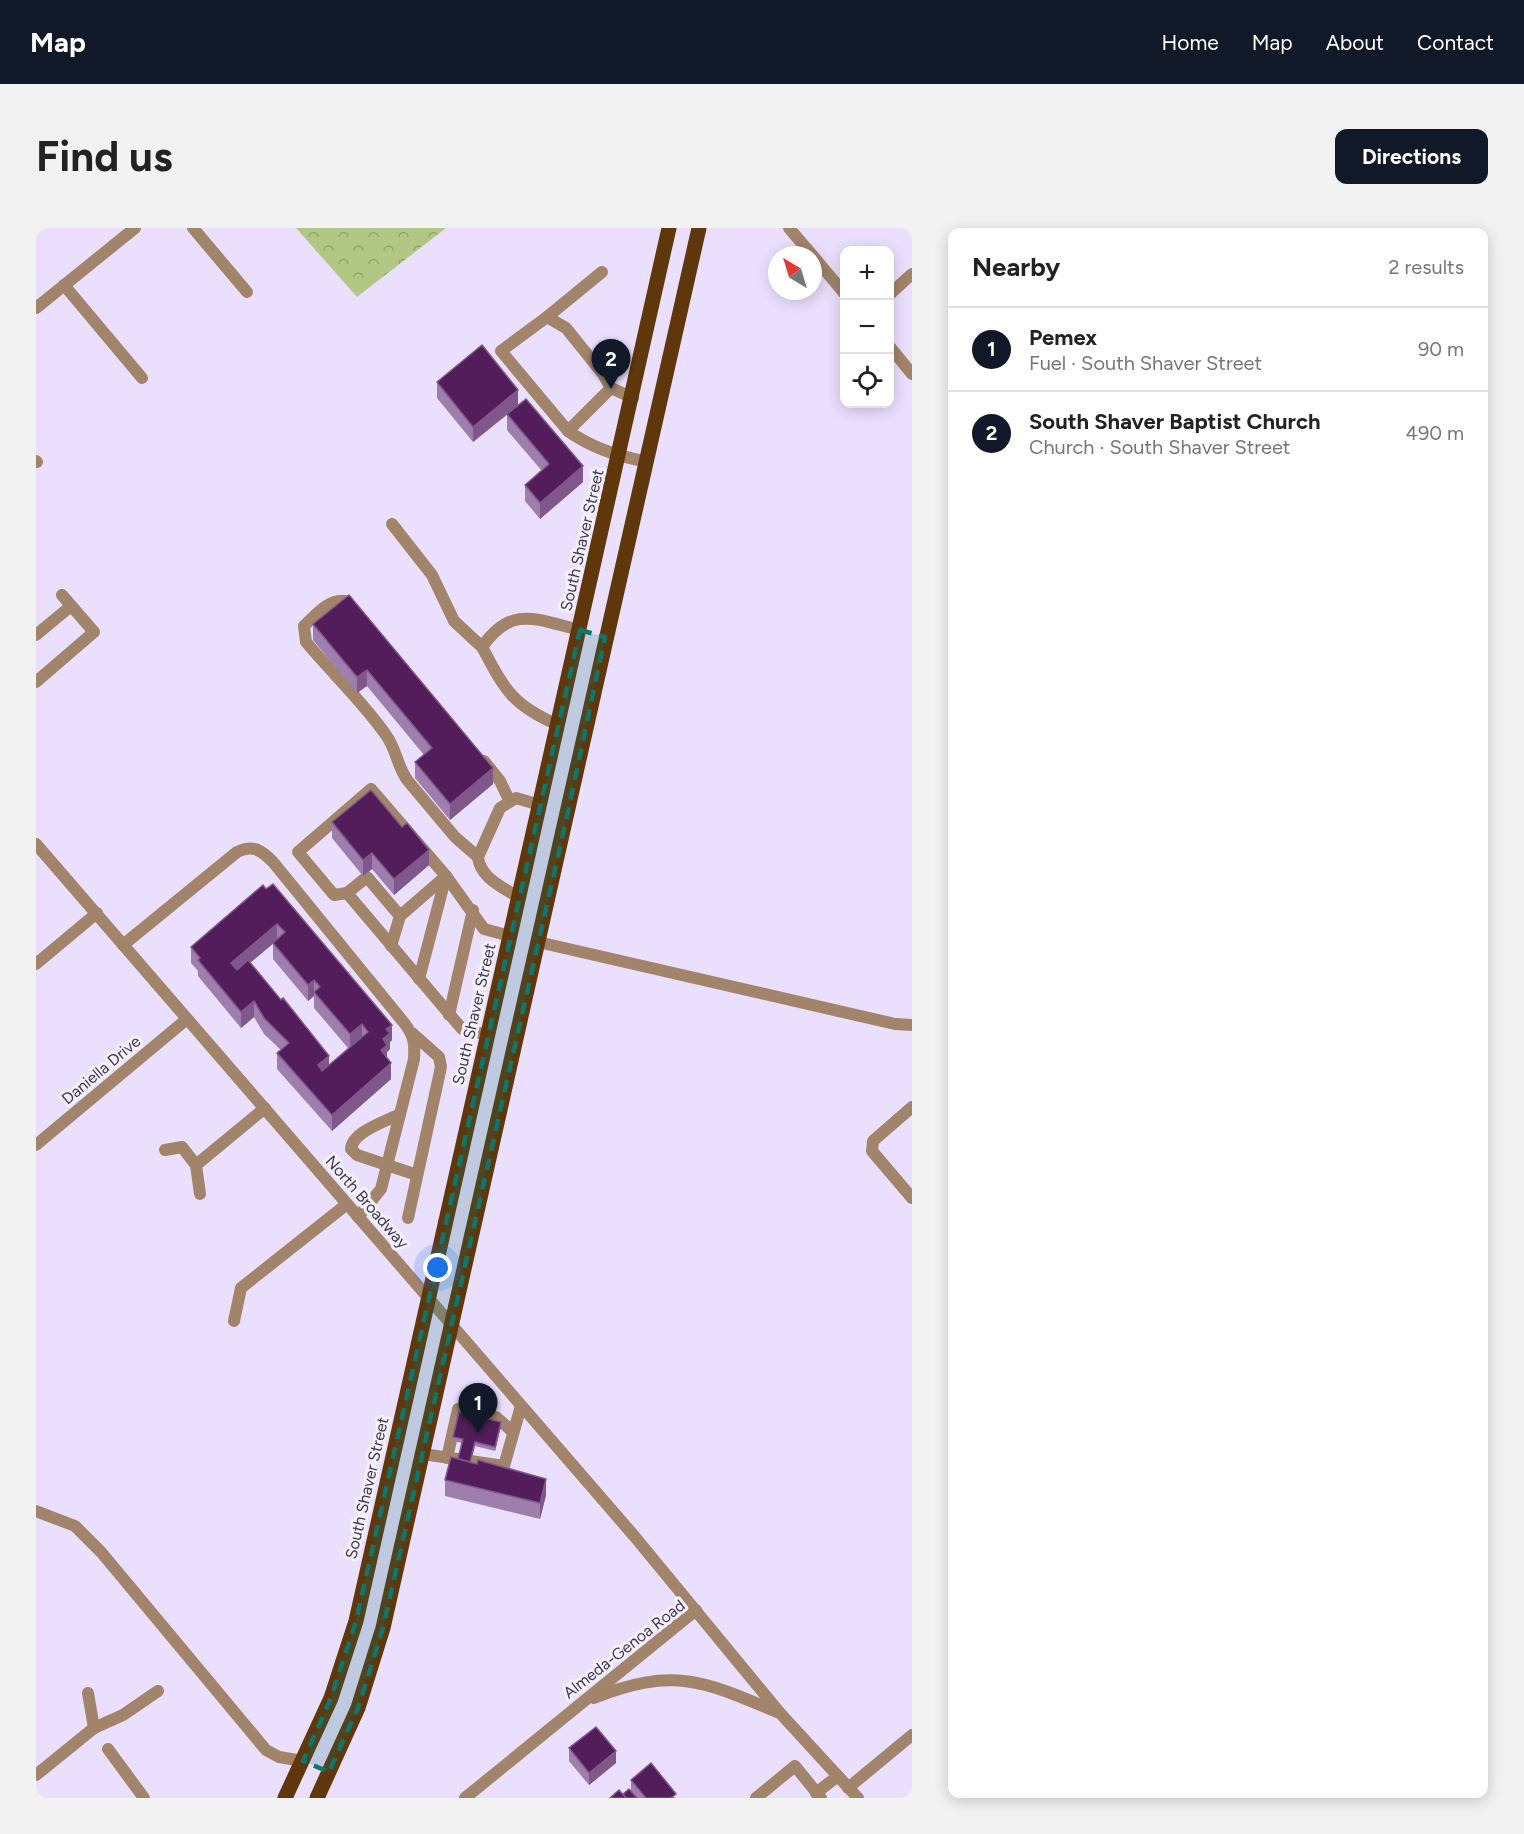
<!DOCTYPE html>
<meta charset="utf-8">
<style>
body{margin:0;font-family:Figtree,sans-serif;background:#f2f2f2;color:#222}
.controls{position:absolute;right:18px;top:18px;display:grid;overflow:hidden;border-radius:12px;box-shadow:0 3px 15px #0003}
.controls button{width:54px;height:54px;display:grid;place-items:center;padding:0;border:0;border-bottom:2px solid #e0e0e0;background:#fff;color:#222;font:30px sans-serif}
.compass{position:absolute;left:732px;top:18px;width:54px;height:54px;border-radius:50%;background:#fff;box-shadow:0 3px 15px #0003;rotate:322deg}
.you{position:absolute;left:402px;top:1040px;width:21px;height:21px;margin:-15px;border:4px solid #fff;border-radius:50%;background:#1a73e8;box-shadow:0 0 0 9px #1a73e833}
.badge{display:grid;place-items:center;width:39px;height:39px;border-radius:50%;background:#111827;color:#fff;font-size:20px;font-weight:700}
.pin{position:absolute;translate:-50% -50px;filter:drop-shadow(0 2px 3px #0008)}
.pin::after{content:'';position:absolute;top:32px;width:21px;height:18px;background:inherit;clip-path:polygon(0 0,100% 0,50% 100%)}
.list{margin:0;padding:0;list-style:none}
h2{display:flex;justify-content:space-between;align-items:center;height:78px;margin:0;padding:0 24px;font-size:26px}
h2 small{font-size:20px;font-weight:400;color:#767676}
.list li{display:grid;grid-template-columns:39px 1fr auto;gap:18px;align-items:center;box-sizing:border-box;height:84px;padding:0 24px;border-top:2px solid #e0e0e0}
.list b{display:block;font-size:22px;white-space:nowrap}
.list p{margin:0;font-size:20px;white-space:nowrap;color:#767676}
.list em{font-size:20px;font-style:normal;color:#767676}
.icon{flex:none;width:33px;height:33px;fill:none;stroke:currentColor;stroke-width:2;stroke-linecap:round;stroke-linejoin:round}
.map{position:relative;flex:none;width:876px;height:1570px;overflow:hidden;border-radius:12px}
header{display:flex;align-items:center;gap:36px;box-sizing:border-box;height:84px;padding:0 30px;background:#111827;color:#fff}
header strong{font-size:28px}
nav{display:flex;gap:33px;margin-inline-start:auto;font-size:21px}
.intro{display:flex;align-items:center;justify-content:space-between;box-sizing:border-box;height:144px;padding:0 36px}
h1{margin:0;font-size:42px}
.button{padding:15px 27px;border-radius:12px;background:#111827;color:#fff;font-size:21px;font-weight:700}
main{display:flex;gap:36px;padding:0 36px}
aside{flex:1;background:#fff;border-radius:12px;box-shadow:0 3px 15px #0003}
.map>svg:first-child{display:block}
.forest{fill:url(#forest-crowns)}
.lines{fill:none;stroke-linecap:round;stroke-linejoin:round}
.minor{stroke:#a2846a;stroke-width:12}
.major{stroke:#5f370b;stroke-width:15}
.wall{fill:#9e7eac;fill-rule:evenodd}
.shaded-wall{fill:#80578b}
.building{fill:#521d5a;stroke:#80578b;stroke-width:1.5;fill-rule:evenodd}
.marked{fill:#0f766e;fill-opacity:0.2;stroke:#0f766e;stroke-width:4.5;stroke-dasharray:12 8;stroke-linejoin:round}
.labels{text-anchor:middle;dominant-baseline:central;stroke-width:6;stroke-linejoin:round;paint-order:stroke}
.street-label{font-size:16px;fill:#3d3847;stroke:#f5f0ff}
</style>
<header>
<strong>Map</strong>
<nav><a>Home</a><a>Map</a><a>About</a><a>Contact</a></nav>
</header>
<div class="intro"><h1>Find us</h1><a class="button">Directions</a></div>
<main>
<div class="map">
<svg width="876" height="1570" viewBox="0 0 876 1570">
<defs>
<pattern id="forest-crowns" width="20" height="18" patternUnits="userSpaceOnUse" patternTransform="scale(1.5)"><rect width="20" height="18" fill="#b3c784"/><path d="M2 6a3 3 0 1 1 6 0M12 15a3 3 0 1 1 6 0" fill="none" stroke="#93a36e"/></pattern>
</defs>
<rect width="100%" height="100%" fill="#ebdffe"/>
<polygon class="forest" points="260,0 410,0 321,69"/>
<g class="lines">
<g class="minor">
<polyline points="157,0 211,64"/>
<polyline points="753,0 776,27"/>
<polyline points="777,28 808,65"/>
<polyline points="28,57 106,150"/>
<polyline points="854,66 876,46"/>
<polyline points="0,80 99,0"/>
<polyline points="511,89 566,44"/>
<polyline points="854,119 876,146"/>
<polyline points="575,160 532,203 465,123 511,89 530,100 567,146 575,160 597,170"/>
<path d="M532,203c24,17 48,25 76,30"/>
<polyline points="0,233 1,234"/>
<polyline points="356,296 396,347 418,393 446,419"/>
<path d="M317,381l-8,-8c-17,-2 -29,14 -41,25l2,16c26,31 57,60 80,93 11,15 11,32 22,46l47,56 23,20"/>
<polyline points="0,407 35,378"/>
<polyline points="0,454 58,404 26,367"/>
<path d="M522,497c-46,-20 -53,-35 -76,-78 30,-43 55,-27 98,-17"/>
<polyline points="448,533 464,553 473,572"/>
<polyline points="0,616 599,1309 744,1485 822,1570"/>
<polyline points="311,665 331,649 364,688 355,718"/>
<path d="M483,670c-16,-11 -39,-20 -41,-41l22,-49 16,-10 24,7"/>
<polyline points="364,688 410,648"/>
<polyline points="502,714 859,796 876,797"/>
<path d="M87,717l114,-93c16,-8 24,-2 36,10l132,162c9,12 10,20 9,35l-33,130 -23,28"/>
<polyline points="0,736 61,685"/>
<polyline points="383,751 410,648"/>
<polyline points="413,787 437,682"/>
<polyline points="452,807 426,801 311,665 298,667 262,624 335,561 410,648 448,701 474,708"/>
<polyline points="876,879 837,913 836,923 876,970"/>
<path d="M364,886c-14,7 -48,18 -49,35l6,6 60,20"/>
<polyline points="0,917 151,791"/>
<polyline points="129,922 146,919 160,937 164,966"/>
<polyline points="160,937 229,880"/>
<polyline points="372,990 405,839 403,829 376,805"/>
<polyline points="198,1093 205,1060 311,976"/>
<polyline points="387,1226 468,1238 485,1178"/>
<polyline points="411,1230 422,1181 460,1189 477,1204"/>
<polyline points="0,1283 39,1298 65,1324 230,1522 243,1529 267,1533"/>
<path d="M558,1470c79,-31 108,-18 183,14"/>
<polyline points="58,1500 87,1487 122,1463"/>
<polyline points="72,1521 108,1570"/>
<polyline points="0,1547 58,1500 52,1465"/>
<polyline points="812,1560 876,1507"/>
<polyline points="780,1565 802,1548"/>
<polyline points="429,1570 660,1382"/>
<polyline points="720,1570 759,1538 785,1570"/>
</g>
<g class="major">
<polyline points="249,1570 295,1470 320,1393 633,0"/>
<polyline points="281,1570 322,1480 347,1400 663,0"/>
</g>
</g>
<g class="wall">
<polygon points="401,154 482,177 547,254 504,291 489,273 489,257 506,243 471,202 471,187 437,214 401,170"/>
<polygon points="313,367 457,556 414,592 379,550 379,534 388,527 331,458 321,465 277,412 277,396"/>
<polygon points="296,594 393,637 358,667 336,641 327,648 296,610"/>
<path d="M227,657l129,155 -2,2v7l-3,3v6l4,21 -59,52 -55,-62v-16l4,-3 -17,-16 -10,-17 -13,11 -43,-52v-5l-7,-8v-16zM237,716v15l35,42 6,-5v12l34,40 -19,17 -79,-102z"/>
<polygon points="465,1198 459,1223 439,1218 435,1234 510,1267 504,1291 409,1268 409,1252 422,1231 426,1215 417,1213 417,1209"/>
<polygon points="533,1520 580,1535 553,1557 533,1533"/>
<polygon points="595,1552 640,1570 574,1570 595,1563"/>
</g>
<g class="shaded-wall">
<polygon points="482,162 482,177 437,214 437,199"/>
<polygon points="547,238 547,254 504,291 504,275"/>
<polygon points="331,442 331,458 321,465 321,449"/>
<polygon points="457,540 457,556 414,592 414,576"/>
<polygon points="393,622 393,637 358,667 358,651"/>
<polygon points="336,625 336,641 327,648 327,632"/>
<polygon points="241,696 241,712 195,751 195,735"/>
<polygon points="278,752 278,768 272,773 272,757"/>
<polygon points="218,773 218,789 205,800 205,784"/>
<polygon points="326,796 326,812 314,822 314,806"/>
<polygon points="356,797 356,812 354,814 354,821 351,824 351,833 345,822 347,811 350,801"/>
<polygon points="293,828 293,844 282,853 282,837"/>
<polygon points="355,835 355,851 296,903 296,887"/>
<polygon points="465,1194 465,1198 459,1223 459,1219"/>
<polygon points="510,1251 510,1267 504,1291 504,1275"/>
<polygon points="580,1523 580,1535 553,1557 553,1545"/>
</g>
<g class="building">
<polygon points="446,117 482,162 437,199 401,154"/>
<polygon points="490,171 547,238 504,275 489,257 513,236 471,186"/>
<polygon points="313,367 457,540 414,576 379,534 396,520 331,442 321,449 277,396"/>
<polygon points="335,562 366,599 371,595 393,622 358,651 336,625 327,632 296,594"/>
<path d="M237,656l119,141 -6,4 4,4 -7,6 4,6 -6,5 10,13 -59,52 -55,-62 12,-10 -25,-25 -10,-17 -13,11 -43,-52 2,-2 -9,-11 72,-62 3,4zM241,696l8,8 -12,11 35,42 6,-5 6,7 -6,5 36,42 12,-10 6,8 -46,39 -4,-6 11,-9 -46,-58 -2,2 -33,-40 -11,10 -6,-7z"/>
<polygon points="423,1184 465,1194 459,1219 439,1214 434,1234 422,1231 427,1211 417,1209"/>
<polygon points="415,1229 441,1236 442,1232 510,1251 504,1275 409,1252"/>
<polygon points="560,1499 580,1523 553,1545 533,1520"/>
<polygon points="615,1535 640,1566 635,1570 610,1570 595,1552"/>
<polygon points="593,1561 601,1570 590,1570 587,1566"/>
<polygon points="583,1562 590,1570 574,1570"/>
</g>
<path class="marked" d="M544,402l25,7 -37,175 -185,816 -25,80 -29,64 -26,-11 28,-63 25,-77z"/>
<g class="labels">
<g class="street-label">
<text transform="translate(546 312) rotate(-77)">South Shaver Street</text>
<text transform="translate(438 786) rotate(-77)">South Shaver Street</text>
<text transform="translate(65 842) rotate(-40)">Daniella Drive</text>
<text transform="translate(331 974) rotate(49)">North Broadway</text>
<text transform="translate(331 1260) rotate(-77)">South Shaver Street</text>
<text transform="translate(588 1421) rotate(-38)">Almeda-Genoa Road</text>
</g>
</g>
</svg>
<div class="controls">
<button>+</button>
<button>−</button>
<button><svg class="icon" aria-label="locate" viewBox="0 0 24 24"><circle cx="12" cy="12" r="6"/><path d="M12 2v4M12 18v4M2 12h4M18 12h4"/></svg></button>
</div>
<svg class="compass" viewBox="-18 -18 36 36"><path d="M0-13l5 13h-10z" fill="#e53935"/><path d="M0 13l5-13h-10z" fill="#767676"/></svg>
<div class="you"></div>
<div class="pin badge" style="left:442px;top:1205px">1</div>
<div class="pin badge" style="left:575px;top:161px">2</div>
</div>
<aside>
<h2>Nearby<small>2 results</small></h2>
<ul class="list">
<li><span class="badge">1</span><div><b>Pemex</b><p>Fuel · South Shaver Street</p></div><em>90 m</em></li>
<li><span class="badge">2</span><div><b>South Shaver Baptist Church</b><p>Church · South Shaver Street</p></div><em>490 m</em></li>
</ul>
</aside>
</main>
